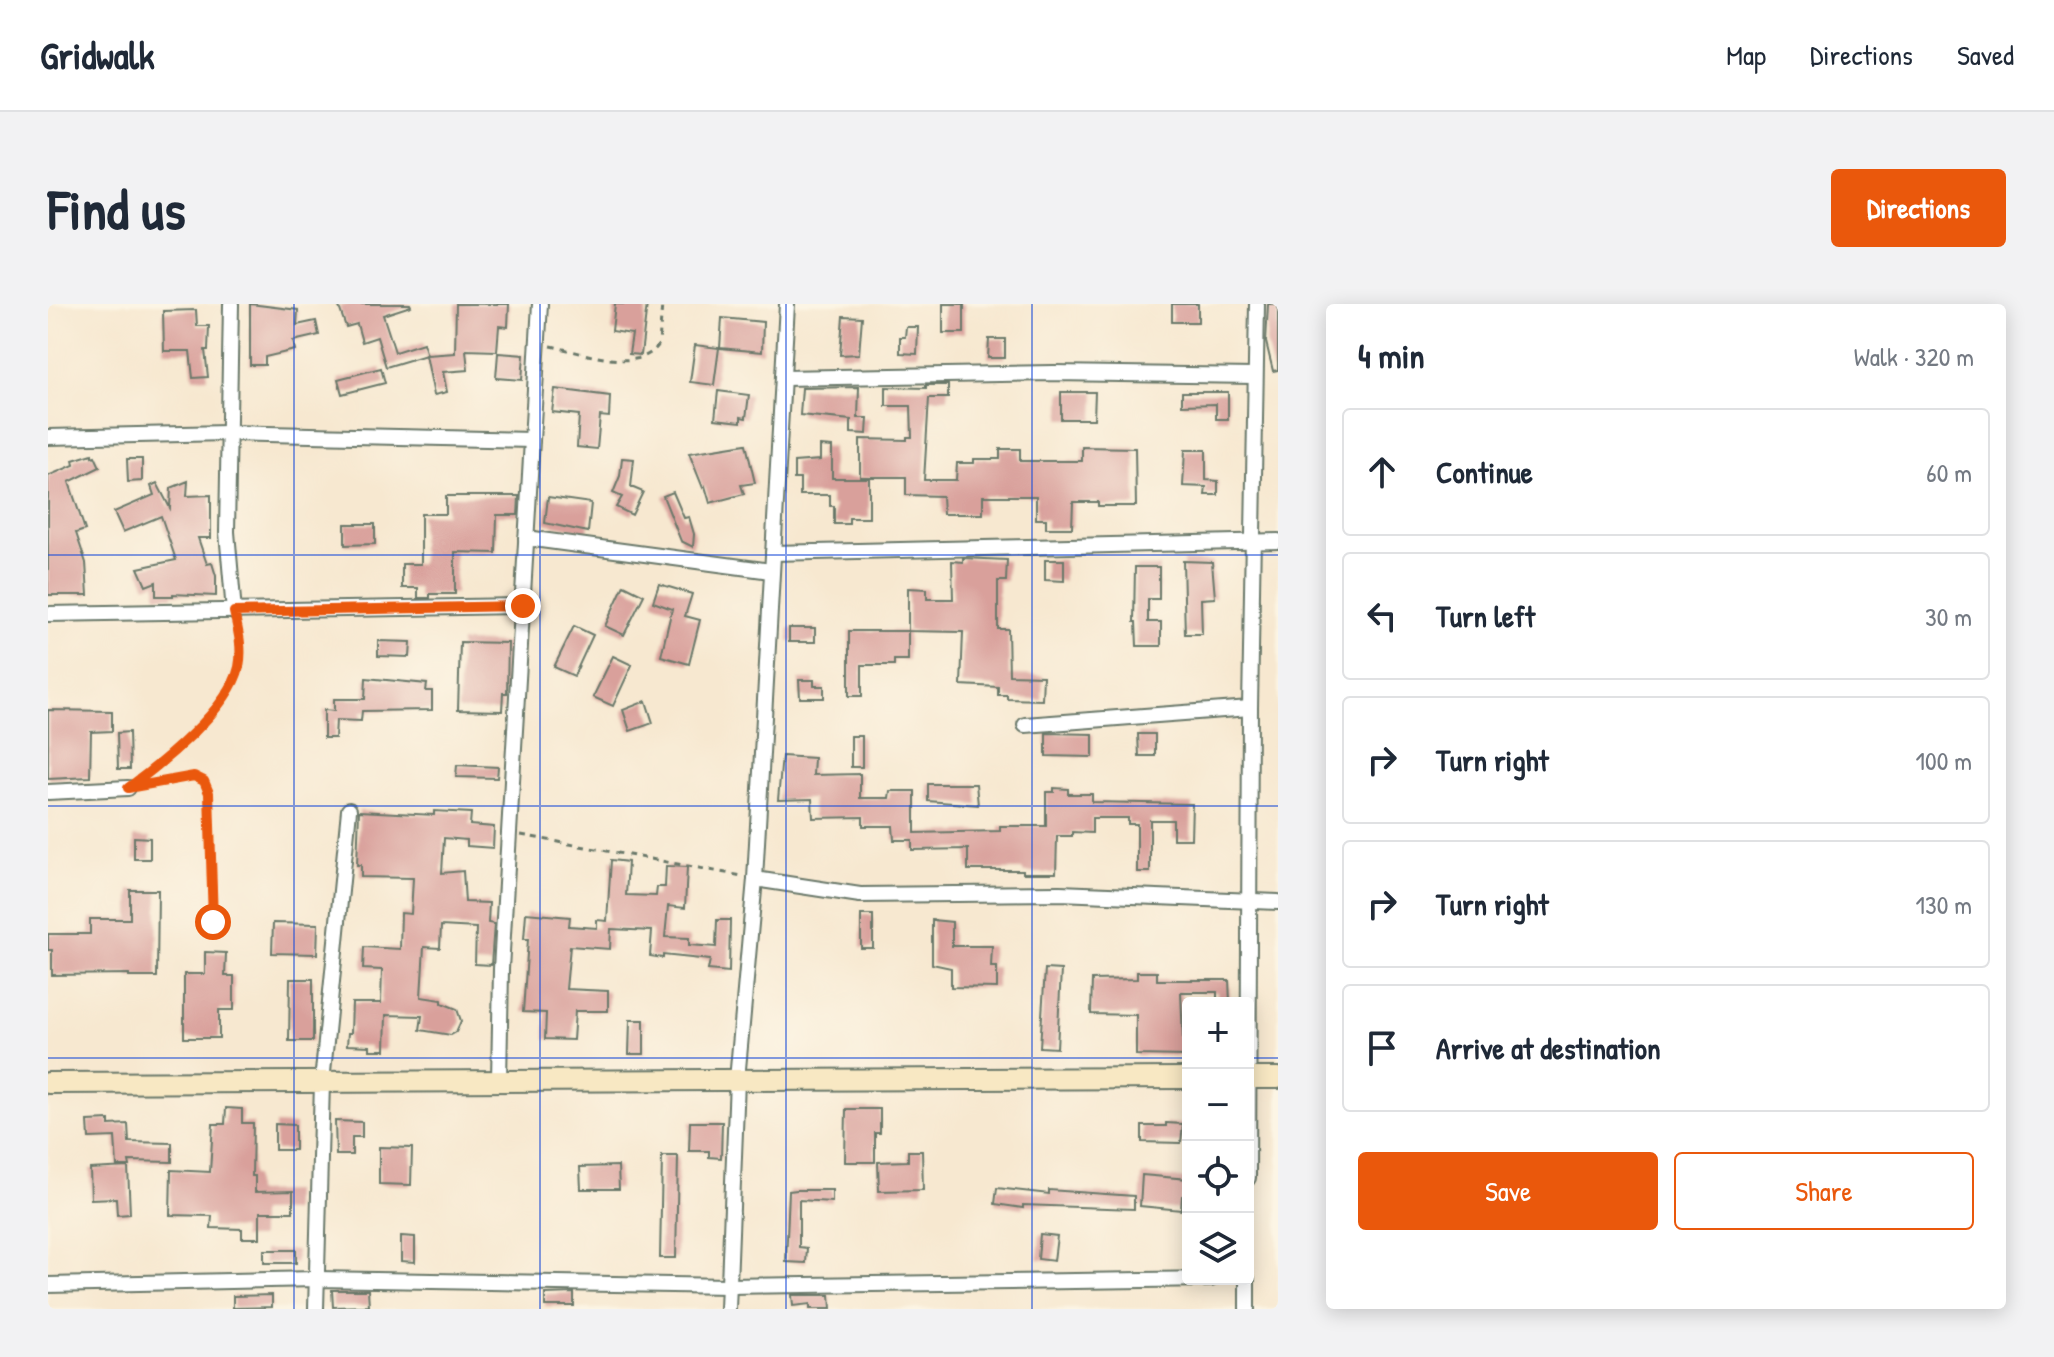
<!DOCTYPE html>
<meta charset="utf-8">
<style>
body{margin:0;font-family:"Patrick Hand",sans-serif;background:#f2f2f3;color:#1f2937}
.controls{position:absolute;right:24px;bottom:24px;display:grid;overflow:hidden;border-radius:8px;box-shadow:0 4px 20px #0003}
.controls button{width:72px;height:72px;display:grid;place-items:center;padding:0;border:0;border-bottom:2px solid #e0e1e3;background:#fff;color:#1f2937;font:40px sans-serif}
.stop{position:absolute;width:24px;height:24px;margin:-18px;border:6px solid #ea580c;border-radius:50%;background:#fff}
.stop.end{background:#ea580c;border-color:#fff;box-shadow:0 2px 8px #0008}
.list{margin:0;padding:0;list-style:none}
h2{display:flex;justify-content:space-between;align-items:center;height:104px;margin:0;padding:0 32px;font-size:34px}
h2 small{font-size:26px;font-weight:400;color:#747a83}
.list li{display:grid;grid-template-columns:52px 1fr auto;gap:24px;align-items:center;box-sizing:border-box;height:128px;margin:0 16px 16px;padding:0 16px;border:2px solid #e0e1e3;border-radius:8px}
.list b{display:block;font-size:30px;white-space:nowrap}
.list em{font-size:26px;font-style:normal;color:#747a83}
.actions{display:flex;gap:16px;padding:24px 32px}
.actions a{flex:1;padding:18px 0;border:2px solid #ea580c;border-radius:8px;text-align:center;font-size:28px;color:#ea580c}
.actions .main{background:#ea580c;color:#fff}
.icon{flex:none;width:44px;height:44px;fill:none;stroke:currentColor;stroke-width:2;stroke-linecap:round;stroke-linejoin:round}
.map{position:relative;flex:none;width:1230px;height:1005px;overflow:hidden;border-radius:8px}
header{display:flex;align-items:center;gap:48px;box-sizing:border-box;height:112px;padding:0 40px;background:#fff;border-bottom:2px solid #e0e1e3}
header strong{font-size:38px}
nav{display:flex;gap:44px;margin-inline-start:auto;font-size:28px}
.intro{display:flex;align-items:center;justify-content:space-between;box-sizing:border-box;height:192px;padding:0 48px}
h1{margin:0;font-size:56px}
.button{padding:20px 36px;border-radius:8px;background:#ea580c;color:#fff;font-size:28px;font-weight:700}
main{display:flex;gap:48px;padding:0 48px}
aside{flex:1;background:#fff;border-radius:8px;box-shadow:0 4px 20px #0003}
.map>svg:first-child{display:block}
.building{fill:#d9a09b}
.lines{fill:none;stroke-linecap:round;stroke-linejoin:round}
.street-casing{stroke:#6b796b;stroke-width:18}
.secondary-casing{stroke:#6b796b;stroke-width:24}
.path{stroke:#6b796b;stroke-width:3;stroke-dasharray:6 6;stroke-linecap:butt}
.street{stroke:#fff;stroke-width:14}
.secondary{stroke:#f8e8c3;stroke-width:20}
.route{stroke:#ea580c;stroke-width:10}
.grid{fill:none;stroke:#1d4ed8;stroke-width:2;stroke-opacity:0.55}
</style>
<header>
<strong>Gridwalk</strong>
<nav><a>Map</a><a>Directions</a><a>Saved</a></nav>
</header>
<div class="intro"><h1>Find us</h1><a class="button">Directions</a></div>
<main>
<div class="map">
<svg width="1230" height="1005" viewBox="0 0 1230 1005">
<rect width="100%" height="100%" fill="#fcf5e5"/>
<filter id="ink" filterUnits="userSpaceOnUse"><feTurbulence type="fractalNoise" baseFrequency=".0125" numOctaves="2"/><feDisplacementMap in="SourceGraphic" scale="16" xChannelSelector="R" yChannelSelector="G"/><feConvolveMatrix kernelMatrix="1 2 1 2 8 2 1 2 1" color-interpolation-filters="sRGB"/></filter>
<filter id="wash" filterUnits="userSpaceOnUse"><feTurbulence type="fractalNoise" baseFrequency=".006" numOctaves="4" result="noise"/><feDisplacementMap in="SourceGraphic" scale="32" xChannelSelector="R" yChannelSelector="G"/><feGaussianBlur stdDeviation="1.8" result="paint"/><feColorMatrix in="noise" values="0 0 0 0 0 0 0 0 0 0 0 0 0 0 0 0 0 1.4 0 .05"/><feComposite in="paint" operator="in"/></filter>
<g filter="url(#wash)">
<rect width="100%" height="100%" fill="#f7e8d0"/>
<g id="blocks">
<g class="building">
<polygon points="202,0 250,6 249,21 268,17 271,31 245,37 247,46 217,53 217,61 202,61"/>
<polygon points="301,0 362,0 363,2 335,11 347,48 375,39 379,51 407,49 408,0 461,0 460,23 451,22 449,47 418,46 420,66 395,68 399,88 386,91 378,51 338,63 329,33 314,38 309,20 298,23 291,3"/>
<polygon points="567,0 599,0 593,51 581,50 584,30 564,27"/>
<rect x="895" y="0" width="21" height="29"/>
<rect x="1124" y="0" width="26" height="18"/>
<polygon points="1220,0 1230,0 1230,66 1225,67 1218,38"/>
<polygon points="148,6 149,22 161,22 160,46 157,46 160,73 145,74 142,47 116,47 115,7"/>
<polygon points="795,12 814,13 811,50 792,51"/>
<polygon points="674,14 715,18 714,48 672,44"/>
<polygon points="858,23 870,23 869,50 852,49 852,33 857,33"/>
<polygon points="941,35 957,35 957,54 940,54"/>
<polygon points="647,41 671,44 666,81 642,78"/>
<polygon points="450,49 476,51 474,76 448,74"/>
<polygon points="333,64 337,79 294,90 290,75"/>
<polygon points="878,81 900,81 900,94 881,94 876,176 908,176 909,159 926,159 926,155 952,155 952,145 972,145 972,157 1034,157 1034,143 1087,144 1088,202 1050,202 1050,198 1025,198 1024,224 998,224 998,215 988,215 988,192 935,192 935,210 895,210 894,192 858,191 858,173 812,173 812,135 859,136 859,133 864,133 863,102 838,102 838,83 878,84"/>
<polygon points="811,83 810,114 820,114 819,130 803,129 803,116 752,111 754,84"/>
<polygon points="507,85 562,92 561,113 552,112 549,145 529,143 531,111 504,108"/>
<polygon points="670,87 701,91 698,114 693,113 693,118 667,115"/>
<polygon points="1013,88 1047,88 1046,115 1013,115"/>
<polygon points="1134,88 1180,88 1180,115 1168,115 1168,100 1134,101"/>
<polygon points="698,140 707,179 693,181 696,190 662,199 657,182 655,184 641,149"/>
<polygon points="772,142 784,143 784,174 821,174 821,214 801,214 801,220 786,220 786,202 782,202 782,191 752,191 752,175 746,175 746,158 772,156"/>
<polygon points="1137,146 1158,146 1158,176 1170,177 1170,191 1157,191 1158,183 1135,182"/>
<polygon points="44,150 44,153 47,152 52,163 21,178 37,226 28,229 38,259 40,291 0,291 0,172 26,161 25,156"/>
<polygon points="574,154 586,155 583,183 595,188 584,211 568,203 574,193 565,189 572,172"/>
<polygon points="79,155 94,155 94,177 80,178"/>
<polygon points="140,177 139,192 163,191 163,234 150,234 159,260 164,259 168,272 168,292 125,290 125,292 108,292 108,278 98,282 90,264 128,256 113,212 75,228 66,208 106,191 103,182 109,179 122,204 123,184"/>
<polygon points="625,188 636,214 641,213 646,230 645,243 633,237 615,192"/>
<polygon points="398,192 471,192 470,211 449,211 448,249 407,248 407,290 382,290 382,294 370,294 370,284 354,284 354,260 373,260 373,210 398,210"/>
<polygon points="500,193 543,199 540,228 497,219"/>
<polygon points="297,220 327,220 327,240 297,241"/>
<polygon points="915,254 959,256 958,277 950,277 950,325 960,325 961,371 995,372 994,396 959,395 959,391 950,391 950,383 913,381 915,328 860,327 860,284 879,285 879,295 905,295 904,257 915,258"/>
<polygon points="997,256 1016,256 1016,277 997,276"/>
<polygon points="1135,257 1164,258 1167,294 1153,295 1154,330 1137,330"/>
<polygon points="1087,263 1111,263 1111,295 1100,295 1100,318 1113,318 1113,342 1089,342 1088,318 1086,318"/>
<polygon points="611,280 644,290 637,312 652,316 641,360 613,352 624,305 605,298"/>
<polygon points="576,281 596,291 576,331 557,322"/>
<polygon points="526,322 545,331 526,372 506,363"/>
<rect x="741" y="324" width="26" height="14"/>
<polygon points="801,327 860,327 860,356 846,356 846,361 814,361 814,392 801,392"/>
<polygon points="330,337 363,338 362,353 330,352"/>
<polygon points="412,338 460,339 459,389 455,389 454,407 410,406"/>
<polygon points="565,352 584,361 565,402 545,393"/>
<polygon points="318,374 379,380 378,387 384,387 384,406 314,407 313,417 288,416 287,434 276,434 276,406 286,407 286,395 317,395"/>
<polygon points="751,376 766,376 766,382 776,382 776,394 752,394"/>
<polygon points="598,397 605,419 582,427 575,406"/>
<polygon points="0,406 64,407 64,427 43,428 42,473 0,475"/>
<polygon points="81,428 82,465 70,465 69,429"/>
<polygon points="998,429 1045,430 1045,453 998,452"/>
<polygon points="1090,430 1107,430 1107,452 1091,452"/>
<rect x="803" y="432" width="11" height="31"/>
<polygon points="734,452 766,454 765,471 812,470 812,494 841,494 842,487 867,487 867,529 952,527 952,522 998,522 998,488 1006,488 1006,484 1020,485 1020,490 1044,490 1044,498 1144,500 1143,535 1125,535 1125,516 1102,516 1102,568 1089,568 1089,520 1080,520 1080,514 1044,514 1044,529 1024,528 1024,532 1009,532 1008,569 975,569 975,566 920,566 920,545 864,546 864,536 846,536 845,522 815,522 815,513 765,514 764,495 730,496"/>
<polygon points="409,461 450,463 449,474 408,473"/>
<polygon points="880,480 928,480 930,501 880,497"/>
<polygon points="311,507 386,511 386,507 423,509 422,521 446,523 445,544 419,542 419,536 396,534 394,569 415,567 417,598 441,599 440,619 446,620 443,661 427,660 428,624 393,622 392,644 376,643 373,693 394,696 394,699 409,705 413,717 408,728 403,731 372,726 374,712 338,711 337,746 322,746 322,742 299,741 300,729 303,729 304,699 333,699 334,666 315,665 316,643 352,645 353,609 363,610 365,574 313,573 313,561 309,561"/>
<polygon points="86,533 102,534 102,555 86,555"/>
<polygon points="563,556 580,558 578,591 608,592 609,583 617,583 618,562 639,563 637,604 620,602 617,633 641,634 641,641 668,643 669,616 682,616 681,668 660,666 662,656 615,651 615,654 602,652 604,627 563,625 562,645 522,642 518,685 560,687 560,707 527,707 525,736 497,735 498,709 475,708 480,635 476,635 478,609 522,613 521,622 549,624 549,616 559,617"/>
<polygon points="82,586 110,586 109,673 81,673 81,670 4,671 4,646 0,646 0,630 42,630 42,615 82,615"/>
<rect x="813" y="611" width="12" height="33"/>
<polygon points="884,616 904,618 904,642 944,642 943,663 949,663 949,684 903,683 903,664 884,660"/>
<polygon points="225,619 270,620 269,650 224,649"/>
<polygon points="157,648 178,649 177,672 186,672 186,706 171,706 171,734 136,734 136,670 157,670"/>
<polygon points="997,665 1013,666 1009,744 992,743"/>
<polygon points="1089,668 1109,668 1109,676 1181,676 1182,699 1169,699 1169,688 1133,688 1135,735 1140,735 1140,752 1088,751 1088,711 1043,710 1044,676 1089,675"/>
<polygon points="242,675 265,675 265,737 241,737"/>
<polygon points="582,716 596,716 596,750 581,750"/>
<polygon points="178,804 194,805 194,819 205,819 204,872 207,872 207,888 245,887 245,908 212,908 212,934 194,934 194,925 163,924 164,912 122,911 123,866 162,868 165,820 177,820"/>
<polygon points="798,805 832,805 832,829 827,829 827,858 797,858"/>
<polygon points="61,816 61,821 80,820 81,838 124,839 124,858 81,857 82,862 69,862 67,833 41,834 40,817"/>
<polygon points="287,817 314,818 314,833 304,833 304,851 288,851"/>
<polygon points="642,818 674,818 673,854 661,853 661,847 641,847"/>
<polygon points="1118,819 1135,820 1133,839 1094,838 1094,822 1118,822"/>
<polygon points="227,820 247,821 247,846 227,846"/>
<polygon points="331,843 364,844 363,881 331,880"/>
<polygon points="860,847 874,847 875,886 831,887 830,858 860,857"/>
<polygon points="614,852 630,852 628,954 612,954"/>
<polygon points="570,862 571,885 533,885 532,863"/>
<polygon points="80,863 82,910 69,911 68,894 43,895 42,865"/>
<polygon points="1094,871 1140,875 1140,892 1134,892 1133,906 1092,902"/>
<polygon points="949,884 1001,890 1001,886 1086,892 1086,905 975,901 975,904 947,900"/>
<polygon points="749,886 784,886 784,898 751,896 751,943 759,944 758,959 738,958 741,887"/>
<polygon points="992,930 1009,932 1006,957 990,955"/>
<polygon points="353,932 367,933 367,958 353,957"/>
<rect x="216" y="946" width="32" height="13"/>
<polygon points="284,986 320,986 321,1002 285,1003"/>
<polygon points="526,989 526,1002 497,1002 497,990"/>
<polygon points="224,991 224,1003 185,1004 185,992"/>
<polygon points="744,991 782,991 783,1005 762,1005 762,1000 745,1002"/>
</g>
</g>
</g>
<g filter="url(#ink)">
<use href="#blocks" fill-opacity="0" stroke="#6b796b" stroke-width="2"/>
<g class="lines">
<defs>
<g id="street">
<polyline points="183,0 179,228 186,308"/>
<polyline points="735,74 1006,69 1206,72"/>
<polyline points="0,133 179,129 484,136"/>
<polyline points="478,234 723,267"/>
<polyline points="725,249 1230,237"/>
<polyline points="0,310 475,302"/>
<polyline points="977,421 1202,404"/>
<polyline points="0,488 80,484"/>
<polyline points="707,575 812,591 1012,589 1230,598"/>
<polyline points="451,777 453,665 492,0"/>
<polyline points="1200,874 1202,404 1209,0"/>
<polyline points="0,981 269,975 681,982 1163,975"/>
<polyline points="268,1005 274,778 301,506"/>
<polyline points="680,1005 689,776 707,575 739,0"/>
<polyline points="1199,1005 1199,975"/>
</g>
<g id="secondary">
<polyline points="1200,774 1230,774"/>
<polyline points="0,779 1140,774"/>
</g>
</defs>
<use href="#street" class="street-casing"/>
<use href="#secondary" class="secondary-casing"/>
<g class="path">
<path d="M503,42c30,6 89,29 108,-2l3,-40"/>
<path d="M90,477c31,-23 89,-74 101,-111 4,-15 2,-30 -2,-44"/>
<polyline points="92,482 146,472 151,474 159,482 165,618"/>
<polyline points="473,531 694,572"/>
</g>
<use href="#street" class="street"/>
<use href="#secondary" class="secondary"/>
</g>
</g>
<g class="lines" filter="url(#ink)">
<path class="route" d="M165,618l-4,-129 -5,-12 -10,-5 -66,12c33,-24 102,-80 111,-121 4,-19 -1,-37 -5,-55l289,-6"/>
</g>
<path class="grid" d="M246,0v1005M492,0v1005M738,0v1005M984,0v1005M0,251h1230M0,502h1230M0,754h1140M1200,754h30"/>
</svg>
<div class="controls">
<button>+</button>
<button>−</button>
<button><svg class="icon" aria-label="locate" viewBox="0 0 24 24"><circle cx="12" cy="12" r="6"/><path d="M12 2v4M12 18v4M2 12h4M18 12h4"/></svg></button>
<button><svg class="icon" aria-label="layers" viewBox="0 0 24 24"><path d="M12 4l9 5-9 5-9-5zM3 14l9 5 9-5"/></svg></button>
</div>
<div class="stop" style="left:165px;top:618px"></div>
<div class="stop end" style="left:475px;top:302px"></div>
</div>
<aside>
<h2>4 min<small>Walk · 320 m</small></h2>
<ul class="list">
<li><svg class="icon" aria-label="ahead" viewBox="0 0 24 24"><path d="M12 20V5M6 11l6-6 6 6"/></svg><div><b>Continue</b></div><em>60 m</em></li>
<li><svg class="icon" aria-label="left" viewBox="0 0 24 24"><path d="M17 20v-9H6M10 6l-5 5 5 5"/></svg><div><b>Turn left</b></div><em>30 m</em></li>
<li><svg class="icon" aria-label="right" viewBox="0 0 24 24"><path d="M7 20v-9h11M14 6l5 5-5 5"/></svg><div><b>Turn right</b></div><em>100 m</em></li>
<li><svg class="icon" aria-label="right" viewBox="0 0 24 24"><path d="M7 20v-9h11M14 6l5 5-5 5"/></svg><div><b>Turn right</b></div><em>130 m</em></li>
<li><svg class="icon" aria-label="arrive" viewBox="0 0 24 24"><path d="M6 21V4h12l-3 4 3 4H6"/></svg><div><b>Arrive at destination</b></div></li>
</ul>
<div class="actions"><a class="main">Save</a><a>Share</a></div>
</aside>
</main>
